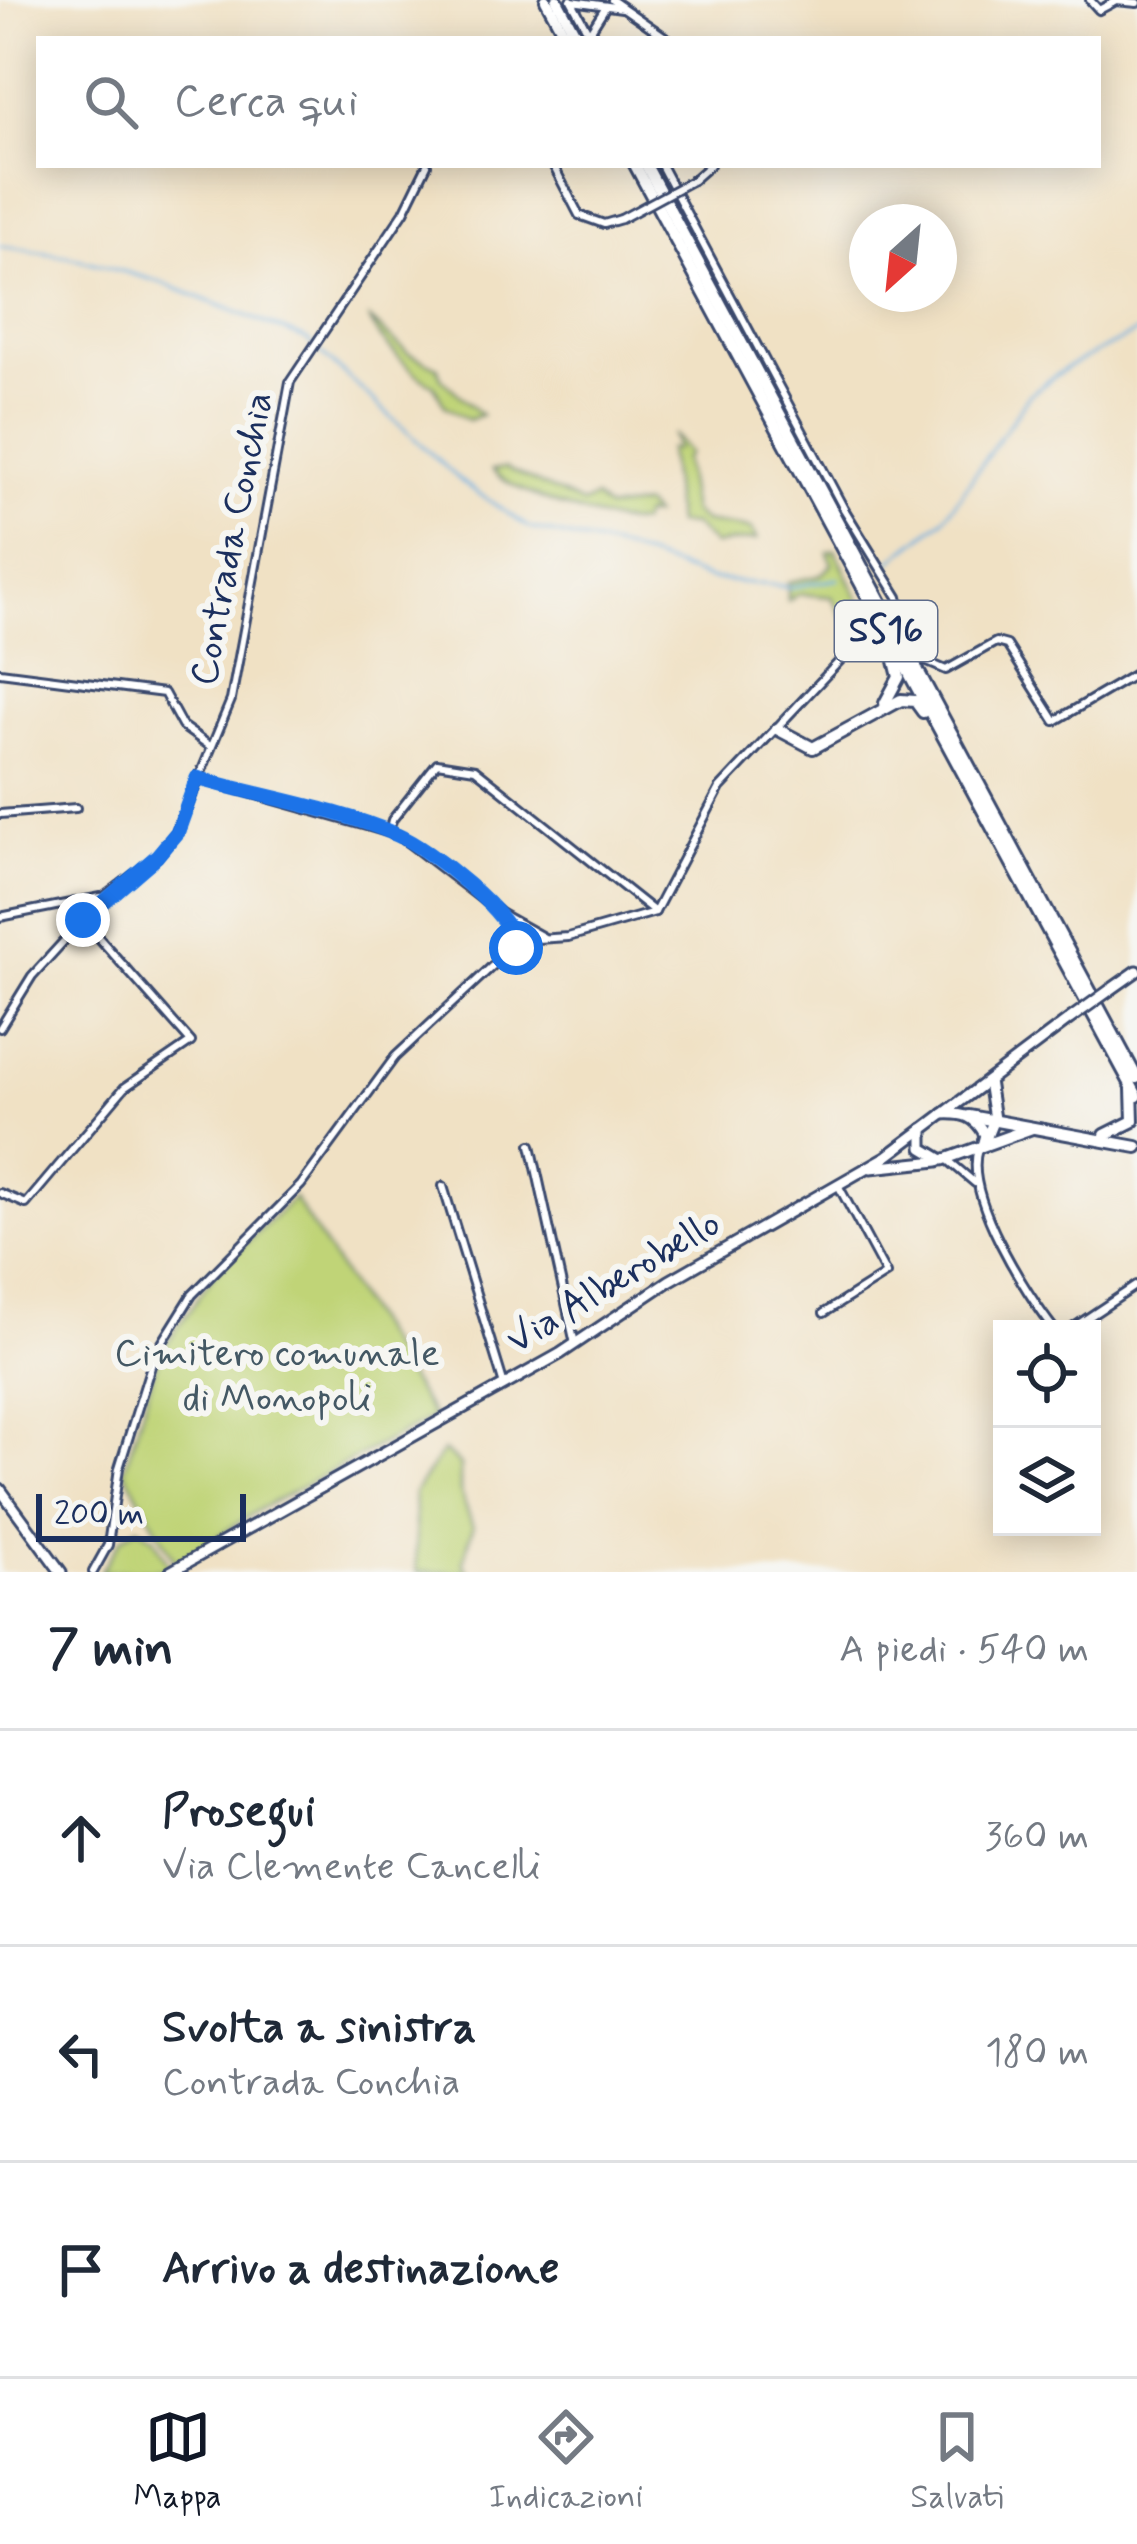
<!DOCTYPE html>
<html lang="it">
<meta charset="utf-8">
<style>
body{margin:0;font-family:Mynerve,sans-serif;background:#f6f6f7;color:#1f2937}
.controls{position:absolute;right:36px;bottom:36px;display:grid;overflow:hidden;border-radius:0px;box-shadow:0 6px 30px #0003}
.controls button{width:108px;height:108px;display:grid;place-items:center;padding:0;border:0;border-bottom:3px solid #e0e1e3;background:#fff;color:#1f2937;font:60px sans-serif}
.compass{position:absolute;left:849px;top:204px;width:108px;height:108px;border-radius:50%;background:#fff;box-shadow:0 6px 30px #0003;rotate:207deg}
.scale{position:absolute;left:36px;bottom:30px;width:210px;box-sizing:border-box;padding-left:12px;border:6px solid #1b2f5e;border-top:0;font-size:33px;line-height:42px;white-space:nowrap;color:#1b2f5e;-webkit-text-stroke:9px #f6f6f2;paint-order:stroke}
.stop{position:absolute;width:36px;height:36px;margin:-27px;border:9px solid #1a73e8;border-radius:50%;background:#fff}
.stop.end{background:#1a73e8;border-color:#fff;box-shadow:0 3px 12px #0008}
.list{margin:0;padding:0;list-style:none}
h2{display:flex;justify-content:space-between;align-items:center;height:156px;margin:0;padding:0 48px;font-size:51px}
h2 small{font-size:39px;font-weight:400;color:#747a83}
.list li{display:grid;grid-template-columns:78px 1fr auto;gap:36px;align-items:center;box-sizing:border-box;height:216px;padding:0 48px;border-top:3px solid #e0e1e3}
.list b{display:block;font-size:45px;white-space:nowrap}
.list p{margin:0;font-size:39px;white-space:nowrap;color:#747a83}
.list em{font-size:39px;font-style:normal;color:#747a83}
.icon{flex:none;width:66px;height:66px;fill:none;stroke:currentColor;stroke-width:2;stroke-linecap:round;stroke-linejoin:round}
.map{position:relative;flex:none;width:1137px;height:1572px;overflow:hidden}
.search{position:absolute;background:#fff;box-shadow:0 6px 30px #0003;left:36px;right:36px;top:36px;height:132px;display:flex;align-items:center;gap:30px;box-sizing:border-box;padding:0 42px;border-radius:0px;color:#747a83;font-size:45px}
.sheet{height:804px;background:#fff}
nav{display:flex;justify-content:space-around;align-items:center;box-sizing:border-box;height:168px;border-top:3px solid #e0e1e3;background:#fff;font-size:33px;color:#747a83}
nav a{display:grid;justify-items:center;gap:6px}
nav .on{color:#111827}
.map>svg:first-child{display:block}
.green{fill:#c0d477;stroke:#6e826a;stroke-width:3}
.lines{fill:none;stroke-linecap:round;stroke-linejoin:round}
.stream{stroke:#69adde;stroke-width:3}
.minor-casing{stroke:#3b4a6d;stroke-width:12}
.secondary-casing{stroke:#3b4a6d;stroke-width:15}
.trunk-casing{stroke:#3b4a6d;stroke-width:16}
.minor{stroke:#fff;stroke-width:6}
.secondary{stroke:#fff;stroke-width:9}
.trunk{stroke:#fff;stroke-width:10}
.minor-bridge-casing{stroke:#3b4a6d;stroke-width:12;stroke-linecap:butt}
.secondary-bridge-casing{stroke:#3b4a6d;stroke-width:15;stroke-linecap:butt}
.minor-bridge{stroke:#fff;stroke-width:6}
.secondary-bridge{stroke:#fff;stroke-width:9}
.route{stroke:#1a73e8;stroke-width:15}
.labels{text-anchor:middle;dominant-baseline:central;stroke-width:12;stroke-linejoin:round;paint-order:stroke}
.shield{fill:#f6f6f2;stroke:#5d6b8a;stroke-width:3}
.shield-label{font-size:36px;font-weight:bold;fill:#1b2f5e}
.street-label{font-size:39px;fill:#1b2f5e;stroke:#f6f6f2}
.park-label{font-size:39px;fill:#445864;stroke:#f6f6f2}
</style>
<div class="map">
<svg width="1137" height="1572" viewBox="0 0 1137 1572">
<rect width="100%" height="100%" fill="#f6f6f2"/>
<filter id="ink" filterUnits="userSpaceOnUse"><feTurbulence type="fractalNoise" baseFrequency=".00833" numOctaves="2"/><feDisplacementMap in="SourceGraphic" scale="24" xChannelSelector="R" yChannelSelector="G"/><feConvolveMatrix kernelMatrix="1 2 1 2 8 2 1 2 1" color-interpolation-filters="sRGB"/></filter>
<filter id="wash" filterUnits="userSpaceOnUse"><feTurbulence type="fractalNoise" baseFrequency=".004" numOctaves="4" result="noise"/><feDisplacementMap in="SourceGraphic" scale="48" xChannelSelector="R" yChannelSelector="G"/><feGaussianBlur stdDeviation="2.7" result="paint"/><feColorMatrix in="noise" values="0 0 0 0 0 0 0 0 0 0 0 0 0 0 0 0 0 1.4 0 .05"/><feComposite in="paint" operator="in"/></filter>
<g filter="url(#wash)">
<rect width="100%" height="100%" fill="#f0e1c4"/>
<g class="green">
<path d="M370,320l38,33 30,14 3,11 40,37 -13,5 -23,-14 -12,-22c-15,-4 -59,-50 -63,-64z"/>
<polygon points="673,434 689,453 684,459 692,512 704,522 751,529 757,539 714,545 693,525 676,524 668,449 676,449"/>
<path d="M505,468l78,36 11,-6 13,11 37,-4 9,10h-10l-3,8c-27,4 -131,-31 -148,-53z"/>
<polygon points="835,550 865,612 859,619 846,622 832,597 799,594 788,601 788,582 819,576 832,565 828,552"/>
<polygon points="294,1198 433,1417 260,1509 176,1563 124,1470 159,1355 214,1274"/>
<polygon points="443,1451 460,1465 460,1491 473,1527 463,1563 469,1572 417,1572 414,1493"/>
<polygon points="138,1527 154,1538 171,1569 100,1572 122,1538"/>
</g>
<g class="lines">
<g class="stream">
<polyline points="0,246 72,257 157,281 306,339 462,482 529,528 626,550 709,579 791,587 839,579"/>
<polyline points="890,562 944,519 1029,395 1066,368 1137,332"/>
</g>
</g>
</g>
<g filter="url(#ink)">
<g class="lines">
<defs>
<g id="minor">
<polyline points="571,0 592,39"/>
<polyline points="612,0 668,39"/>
<polyline points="1090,0 1099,10 1116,1 1137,3"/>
<polyline points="572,1 622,8"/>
<polyline points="589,33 606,6"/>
<polyline points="553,165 579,215 604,224 621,219"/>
<polyline points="661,165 844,509 898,597 904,623 925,661 946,670 996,642 1007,645 1055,721 1137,673"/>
<polyline points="693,180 710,165"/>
<polyline points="0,672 164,693 182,726 210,746"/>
<polyline points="197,778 398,835 500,913 543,937"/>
<polyline points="0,814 76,808"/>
<polyline points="389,832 392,820 437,763 475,769 655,912"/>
<polyline points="0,917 101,897"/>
<polyline points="506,920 524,942"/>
<polyline points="0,1028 32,976 105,896 157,857 177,831 231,700 290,382 404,212 427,165"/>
<polyline points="531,1145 575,1344"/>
<path d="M978,1149c-15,46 48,144 76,180"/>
<polyline points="949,1161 975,1183"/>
<polyline points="443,1186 504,1385"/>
<polyline points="0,1193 26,1204 124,1088 191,1042 84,921"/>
<polyline points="824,1313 886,1274 838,1185"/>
<polyline points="1071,1329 1137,1285"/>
<polyline points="93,1572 108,1545 119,1468 154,1356 192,1295 301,1185 395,1057 502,957 537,939 568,937 655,912 720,788 850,650 865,615"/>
</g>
<g id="secondary">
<polyline points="1110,990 1137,971"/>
<path d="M923,1129v19l20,12 39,-14 3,-11c-10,-19 -21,-22 -42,-21"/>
<polyline points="986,1139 994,1119 988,1081"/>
<polyline points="871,1168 938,1161"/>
<polyline points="0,1489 61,1572"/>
<polyline points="170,1572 560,1354 669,1281 886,1157 1071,1018"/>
</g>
<g id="trunk">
<polyline points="546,0 567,39"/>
<polyline points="557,0 578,39"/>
<polyline points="635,165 1137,1096"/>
<polyline points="646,165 1137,1078"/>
<polyline points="885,703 899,677 895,661"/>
<polyline points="777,729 813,748 901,700 915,701 923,712"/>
<polyline points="969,1116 1137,1147"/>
<polyline points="1105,1135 1133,1121 1132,1089"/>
<polyline points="982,1146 1032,1128"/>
</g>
</defs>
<use href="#minor" class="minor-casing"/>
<use href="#secondary" class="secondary-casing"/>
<use href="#trunk" class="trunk-casing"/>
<use href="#minor" class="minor"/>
<use href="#secondary" class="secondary"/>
<use href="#trunk" class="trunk"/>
<defs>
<polyline id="minor-bridge" points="621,219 693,180"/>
<polyline id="secondary-bridge" points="1071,1018 1110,990"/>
</defs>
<use href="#minor-bridge" class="minor-bridge-casing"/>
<use href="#secondary-bridge" class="secondary-bridge-casing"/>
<use href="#minor-bridge" class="minor-bridge"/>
<use href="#secondary-bridge" class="secondary-bridge"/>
</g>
</g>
<g class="lines" filter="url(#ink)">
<path class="route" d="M83,920l74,-64 21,-25 19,-53c65,19 139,30 200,57 31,13 119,81 119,113"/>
</g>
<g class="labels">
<rect class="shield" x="835" y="601" width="102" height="60" rx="9"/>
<g class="shield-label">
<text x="886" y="631">SS16</text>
</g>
<g class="street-label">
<text transform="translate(233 539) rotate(-79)">Contrada Conchia</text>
<text transform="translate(614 1283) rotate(-31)">Via Alberobello</text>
</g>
<g class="park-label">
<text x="277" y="1354">Cimitero comunale<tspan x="277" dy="45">di Monopoli</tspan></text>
</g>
</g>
</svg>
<div class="controls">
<button><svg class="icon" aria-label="locate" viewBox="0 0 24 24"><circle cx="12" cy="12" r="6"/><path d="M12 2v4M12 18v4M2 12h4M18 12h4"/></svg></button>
<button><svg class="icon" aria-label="layers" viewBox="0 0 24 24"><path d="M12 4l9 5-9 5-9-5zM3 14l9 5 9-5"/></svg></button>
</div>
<svg class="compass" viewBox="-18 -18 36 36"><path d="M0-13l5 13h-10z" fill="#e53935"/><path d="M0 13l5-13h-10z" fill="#747a83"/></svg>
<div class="scale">200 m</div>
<div class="stop" style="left:516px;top:948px"></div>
<div class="stop end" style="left:83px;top:920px"></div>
<div class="search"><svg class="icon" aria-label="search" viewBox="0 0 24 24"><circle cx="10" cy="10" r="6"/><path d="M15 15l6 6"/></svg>Cerca qui</div>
</div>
<section class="sheet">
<h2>7 min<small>A piedi · 540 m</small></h2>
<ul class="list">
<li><svg class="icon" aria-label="ahead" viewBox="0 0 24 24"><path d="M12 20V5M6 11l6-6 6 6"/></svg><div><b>Prosegui</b><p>Via Clemente Cancelli</p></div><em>360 m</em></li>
<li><svg class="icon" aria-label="left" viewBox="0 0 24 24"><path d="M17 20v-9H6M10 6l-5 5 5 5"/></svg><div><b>Svolta a sinistra</b><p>Contrada Conchia</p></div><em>180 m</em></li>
<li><svg class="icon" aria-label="arrive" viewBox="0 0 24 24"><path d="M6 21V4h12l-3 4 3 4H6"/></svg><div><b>Arrivo a destinazione</b></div></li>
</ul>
</section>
<nav>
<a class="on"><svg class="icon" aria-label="map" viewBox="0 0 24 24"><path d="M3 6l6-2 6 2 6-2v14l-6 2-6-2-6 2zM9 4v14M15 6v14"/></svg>Mappa</a>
<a><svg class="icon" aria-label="directions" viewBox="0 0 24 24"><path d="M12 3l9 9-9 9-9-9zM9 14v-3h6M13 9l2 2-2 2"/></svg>Indicazioni</a>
<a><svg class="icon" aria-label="saved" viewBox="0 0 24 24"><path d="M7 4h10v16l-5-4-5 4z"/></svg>Salvati</a>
</nav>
